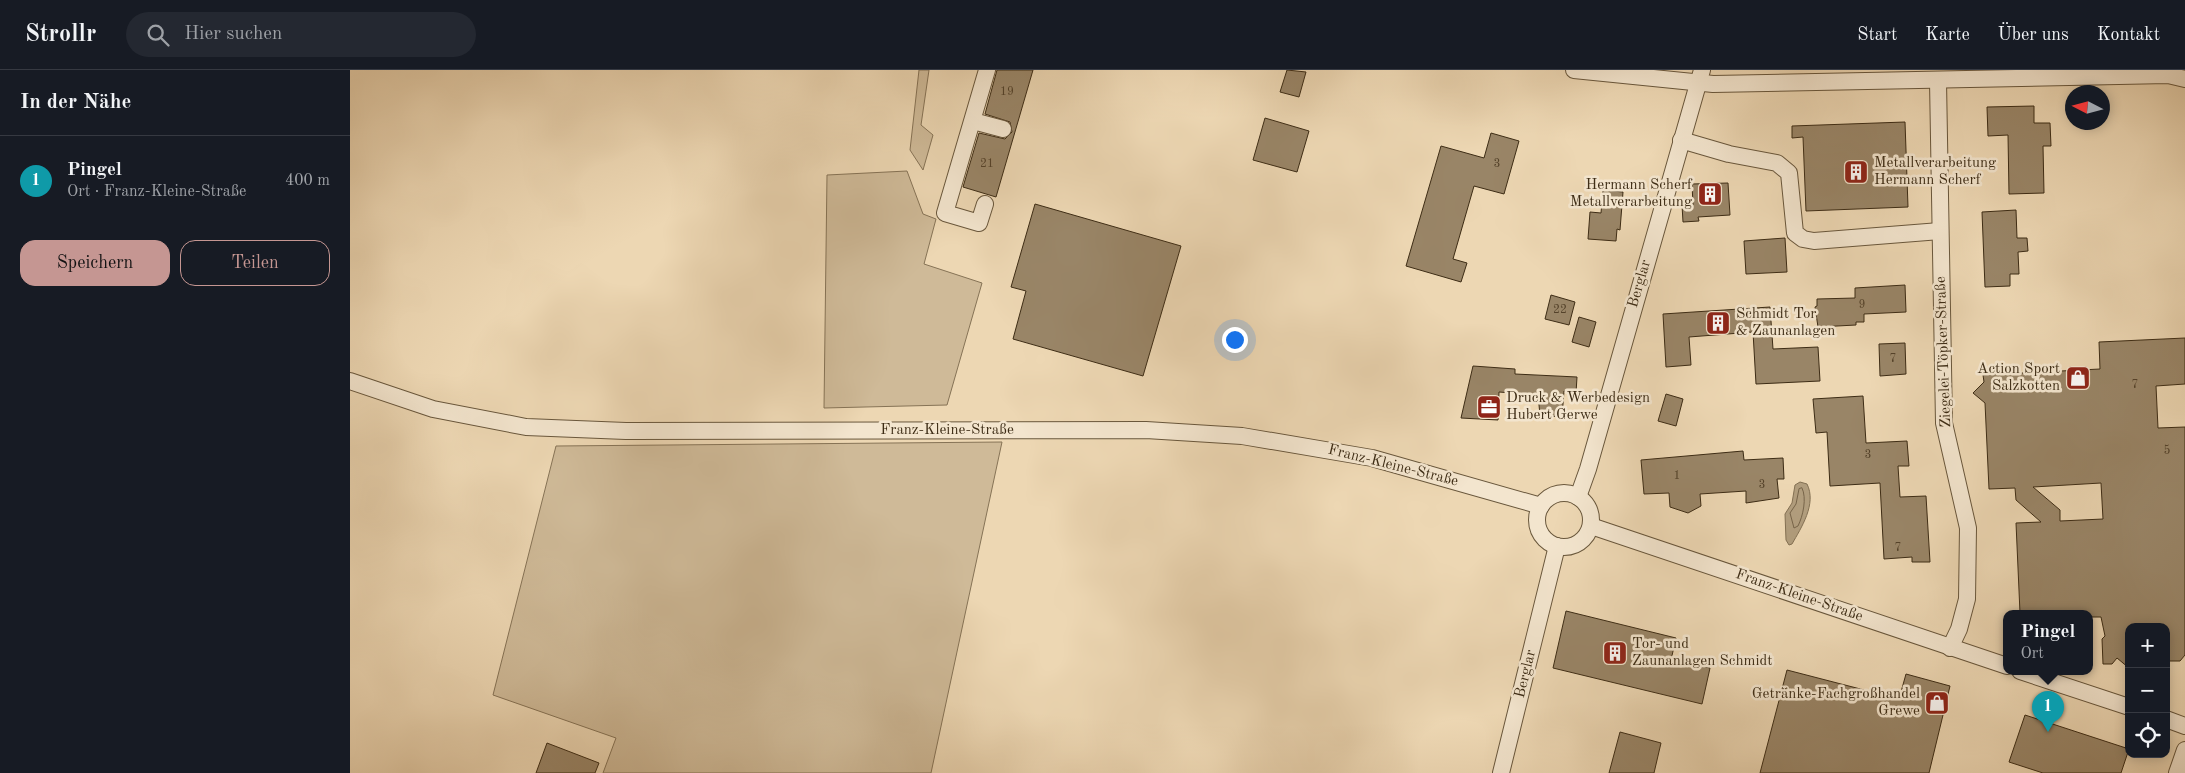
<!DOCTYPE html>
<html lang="de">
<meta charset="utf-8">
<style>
body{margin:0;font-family:"Old Standard TT",serif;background:#242831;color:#f1f3f6}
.controls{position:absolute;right:15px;bottom:15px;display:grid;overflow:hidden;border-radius:10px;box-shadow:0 2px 12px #0003}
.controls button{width:45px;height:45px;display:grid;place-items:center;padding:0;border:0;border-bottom:1px solid #363941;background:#171b24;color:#f1f3f6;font:25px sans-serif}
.compass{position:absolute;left:1715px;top:15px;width:45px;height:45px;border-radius:50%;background:#171b24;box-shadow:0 2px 12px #0003;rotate:276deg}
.you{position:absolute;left:884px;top:269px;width:18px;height:18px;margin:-12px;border:4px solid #fff;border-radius:50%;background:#1a73e8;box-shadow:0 0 0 8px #1a73e833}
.badge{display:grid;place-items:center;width:32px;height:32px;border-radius:50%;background:#c59692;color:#fff;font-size:16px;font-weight:700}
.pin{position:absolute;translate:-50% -41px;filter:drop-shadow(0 1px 2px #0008)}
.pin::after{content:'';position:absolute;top:26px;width:18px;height:15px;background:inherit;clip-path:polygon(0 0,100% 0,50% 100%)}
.popup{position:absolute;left:1653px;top:540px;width:90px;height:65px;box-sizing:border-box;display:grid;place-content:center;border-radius:10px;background:#171b24;filter:drop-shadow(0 1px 4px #0005);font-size:16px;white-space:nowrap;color:#9ea1a6}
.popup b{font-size:19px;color:#f1f3f6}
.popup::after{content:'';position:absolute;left:50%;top:100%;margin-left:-10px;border:10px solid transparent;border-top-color:#171b24}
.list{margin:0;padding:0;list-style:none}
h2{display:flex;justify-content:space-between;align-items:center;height:65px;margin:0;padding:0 20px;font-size:21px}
h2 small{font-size:16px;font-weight:400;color:#9ea1a6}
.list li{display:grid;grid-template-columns:32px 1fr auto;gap:15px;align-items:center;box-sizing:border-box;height:90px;padding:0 20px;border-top:1px solid #363941}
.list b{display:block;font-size:19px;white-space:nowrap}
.list p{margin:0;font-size:16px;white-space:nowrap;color:#9ea1a6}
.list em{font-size:16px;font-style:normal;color:#9ea1a6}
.actions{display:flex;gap:10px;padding:15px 20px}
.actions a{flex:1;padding:11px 0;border:1px solid #c59692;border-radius:15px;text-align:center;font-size:18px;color:#c59692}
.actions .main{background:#c59692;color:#111}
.icon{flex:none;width:28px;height:28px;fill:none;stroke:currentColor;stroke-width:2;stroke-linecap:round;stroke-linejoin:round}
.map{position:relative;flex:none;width:1835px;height:703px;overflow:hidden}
header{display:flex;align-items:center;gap:30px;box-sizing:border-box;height:70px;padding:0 25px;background:#171b24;border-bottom:1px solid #363941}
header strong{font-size:24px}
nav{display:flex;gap:28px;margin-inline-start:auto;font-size:18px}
.search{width:350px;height:45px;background:#242831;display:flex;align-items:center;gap:12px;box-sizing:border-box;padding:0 18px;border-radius:28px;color:#9ea1a6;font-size:19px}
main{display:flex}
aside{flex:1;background:#171b24}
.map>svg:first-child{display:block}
.green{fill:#cfba98;stroke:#867356}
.water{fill:#b19d7d;stroke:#837053}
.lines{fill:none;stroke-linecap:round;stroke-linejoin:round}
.shore{stroke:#776449;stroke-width:1}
.building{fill:#998567;stroke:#3d2c15;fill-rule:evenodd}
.minor-casing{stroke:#69573c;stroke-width:18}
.minor{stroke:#f3e5ce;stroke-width:16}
.labels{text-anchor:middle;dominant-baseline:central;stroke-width:5;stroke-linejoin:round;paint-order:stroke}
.number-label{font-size:12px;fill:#54422a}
.poi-label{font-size:15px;fill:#3d2c15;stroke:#f3e5ce;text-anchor:start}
.street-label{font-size:15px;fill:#3d2c15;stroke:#f3e5ce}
</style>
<header>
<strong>Strollr</strong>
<div class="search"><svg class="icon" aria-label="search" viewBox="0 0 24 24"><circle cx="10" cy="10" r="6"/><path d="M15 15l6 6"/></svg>Hier suchen</div>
<nav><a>Start</a><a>Karte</a><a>Über uns</a><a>Kontakt</a></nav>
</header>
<main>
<aside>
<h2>In der Nähe<small></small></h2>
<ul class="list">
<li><span class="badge" style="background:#0f9aa8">1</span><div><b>Pingel</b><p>Ort · Franz-Kleine-Straße</p></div><em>400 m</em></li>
</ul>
<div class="actions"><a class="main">Speichern</a><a>Teilen</a></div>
</aside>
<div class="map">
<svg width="1835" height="703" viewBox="0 0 1835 703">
<rect width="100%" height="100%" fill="#edd7b3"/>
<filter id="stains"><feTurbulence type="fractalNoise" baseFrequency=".004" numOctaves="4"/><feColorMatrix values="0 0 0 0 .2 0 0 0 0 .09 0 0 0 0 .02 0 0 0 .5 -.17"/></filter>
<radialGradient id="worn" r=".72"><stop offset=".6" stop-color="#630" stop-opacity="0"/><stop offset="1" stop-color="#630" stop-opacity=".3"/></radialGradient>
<g class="green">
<polygon points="569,0 579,0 571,55 583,65 573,100 560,80"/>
<polygon points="557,101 573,144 586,149 574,194 632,213 597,335 474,338 477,105"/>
<polygon points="652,372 581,703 253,703 266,668 143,625 206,376"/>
</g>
<path class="water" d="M1450,412l7,2c10,20 -6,44 -15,60l-3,1 -3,-5 -1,-26 7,-11 3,-18z"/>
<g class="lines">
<path class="shore" d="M1452,418c5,10 1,28 -4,38l-4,2 -4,-15 6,-9 3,-15z"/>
</g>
<g class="building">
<polygon points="647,0 683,0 646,127 613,117 629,63 655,69 662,62 660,52 635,44"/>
<polygon points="937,0 956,2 949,27 930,22"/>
<polygon points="1684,36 1684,53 1700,53 1701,76 1693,76 1694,123 1659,124 1658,65 1638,66 1637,37"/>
<polygon points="915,48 959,61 947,102 903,90"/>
<polygon points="1555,52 1558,137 1456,141 1453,67 1442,68 1442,56"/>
<polygon points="1141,63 1169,71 1154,124 1124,116 1103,189 1117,193 1111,212 1056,196 1091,76 1134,88"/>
<polygon points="1378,113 1380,145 1348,147 1349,151 1333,152 1332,135 1343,135 1342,114"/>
<polygon points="1253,120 1273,122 1270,160 1267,159 1266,171 1238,169 1240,142 1251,143"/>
<polygon points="685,134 831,176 793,306 663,269 676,221 661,217"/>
<polygon points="1666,140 1667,168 1677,168 1678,181 1668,182 1669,204 1660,204 1660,216 1635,217 1632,142"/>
<polygon points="1435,168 1437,202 1396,204 1394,171"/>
<polygon points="1555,215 1556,242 1514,244 1514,252 1506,252 1506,255 1468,257 1465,237 1467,236 1467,229 1505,228 1505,218"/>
<polygon points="1201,225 1225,232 1219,255 1195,249"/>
<polygon points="1420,237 1423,279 1468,277 1470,311 1406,314 1403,262 1339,267 1341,295 1316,297 1313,244"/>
<polygon points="1229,247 1246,252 1239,277 1222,272"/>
<path d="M1835,268v46l-29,2 2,42 27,-1v228l-5,6h-14v-34h-37v41l-12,-10 -5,6h-9l-1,-25 3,-3 -4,-19h-12v-4h-69l-4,-90 25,-1 -25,-22 -1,-12 -26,1 -4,-86 -12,-10 11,-11 -1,-7 117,-6 -1,-27zM1751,413l2,36 -43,2v-11l-27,-23z"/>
<polygon points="1555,273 1556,304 1530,306 1529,274"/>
<polygon points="1123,296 1165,299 1165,304 1227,307 1226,323 1214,321 1212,347 1190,345 1188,325 1149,322 1148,350 1111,348"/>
<polygon points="1316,324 1333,329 1326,356 1308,351"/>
<polygon points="1513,326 1516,373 1557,371 1559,396 1548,396 1550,427 1576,426 1580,492 1562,492 1562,487 1534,489 1530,413 1480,416 1477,362 1466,363 1463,329"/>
<polygon points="1393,381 1394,390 1433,388 1434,409 1427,409 1429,428 1396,433 1396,421 1350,424 1351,436 1338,443 1320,437 1319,423 1294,424 1291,390"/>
<polygon points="1216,541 1326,568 1321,590 1360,598 1352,634 1203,598"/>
<polygon points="1437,600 1549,629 1556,604 1600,616 1579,703 1410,703"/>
<polygon points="1675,645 1779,679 1771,703 1693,703 1659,692"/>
<polygon points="1270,662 1311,673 1304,703 1259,703"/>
<polygon points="197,673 249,693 245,703 186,703"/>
</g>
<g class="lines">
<defs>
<g id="minor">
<polyline points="1224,0 1363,14 1818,5 1835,9"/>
<polyline points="1588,11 1594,353 1618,458 1617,529 1609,559 1600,578"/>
<polyline points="623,51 653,59"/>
<polyline points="1331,70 1379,84 1427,93 1439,103 1445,163 1453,169 1464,171 1590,161"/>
<polyline points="635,134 629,153 595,143 637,0"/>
<polyline points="0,311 83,339 176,357 276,361 796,360 892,366 1022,388 1191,436"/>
<circle cx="1214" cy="450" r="27"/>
<polyline points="1228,427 1238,399 1352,0"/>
<polyline points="1241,456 1657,596"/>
<polyline points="1670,601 1779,637"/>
<polyline points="1816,649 1835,656"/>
<polyline points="1151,703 1207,476"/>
<polyline points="1827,703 1835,680"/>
</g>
</defs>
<use href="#minor" class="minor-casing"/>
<use href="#minor" class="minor"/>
</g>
<defs>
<symbol id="building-square" viewBox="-11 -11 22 22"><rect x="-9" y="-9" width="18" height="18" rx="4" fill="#8f2418" stroke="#f3e5ce"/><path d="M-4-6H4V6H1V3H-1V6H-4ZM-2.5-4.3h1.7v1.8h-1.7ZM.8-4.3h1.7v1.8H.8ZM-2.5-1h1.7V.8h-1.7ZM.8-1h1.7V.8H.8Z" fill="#fff"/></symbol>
<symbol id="shop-square" viewBox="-11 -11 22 22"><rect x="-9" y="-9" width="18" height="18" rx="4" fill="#8f2418" stroke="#f3e5ce"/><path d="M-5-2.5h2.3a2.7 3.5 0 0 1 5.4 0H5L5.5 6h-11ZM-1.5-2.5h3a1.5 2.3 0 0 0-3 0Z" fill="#fff"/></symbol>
<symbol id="office-square" viewBox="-11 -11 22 22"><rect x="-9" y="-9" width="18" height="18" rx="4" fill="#8f2418" stroke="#f3e5ce"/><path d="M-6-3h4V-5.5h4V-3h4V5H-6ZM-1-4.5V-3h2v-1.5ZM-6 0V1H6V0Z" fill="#fff"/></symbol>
</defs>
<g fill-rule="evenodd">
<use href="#building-square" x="1492" y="88" width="28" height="28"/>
<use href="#building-square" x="1346" y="110" width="28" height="28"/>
<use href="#building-square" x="1354" y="239" width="28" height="28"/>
<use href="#shop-square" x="1714" y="294" width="28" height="28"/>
<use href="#office-square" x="1125" y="323" width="28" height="28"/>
<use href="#building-square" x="1251" y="569" width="28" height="28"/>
<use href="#shop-square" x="1573" y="619" width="28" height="28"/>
</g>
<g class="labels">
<g class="number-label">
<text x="657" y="22">19</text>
<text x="637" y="94">21</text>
<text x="1147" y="94">3</text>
<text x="1512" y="235">9</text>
<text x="1210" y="240">22</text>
<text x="1543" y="289">7</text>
<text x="1785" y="315">7</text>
<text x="1817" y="381">5</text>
<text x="1518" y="385">3</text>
<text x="1327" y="406">1</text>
<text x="1412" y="415">3</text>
<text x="1548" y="478">7</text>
</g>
<g class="poi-label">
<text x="1524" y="93">Metallverarbeitung<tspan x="1524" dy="17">Hermann Scherf</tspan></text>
<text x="1342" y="115" text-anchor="end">Hermann Scherf<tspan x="1342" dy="17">Metallverarbeitung</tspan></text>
<text x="1386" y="244">Schmidt Tor<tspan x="1386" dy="17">&amp; Zaunanlagen</tspan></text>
<text x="1710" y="299" text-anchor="end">Action Sport<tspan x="1710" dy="17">Salzkotten</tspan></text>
<text x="1156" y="328">Druck &amp; Werbedesign<tspan x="1156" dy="17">Hubert Gerwe</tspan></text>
<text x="1282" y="574">Tor- und<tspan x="1282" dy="17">Zaunanlagen Schmidt</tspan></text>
<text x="1570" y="624" text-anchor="end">Getränke-Fachgroßhandel<tspan x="1570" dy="17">Grewe</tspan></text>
</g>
<g class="street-label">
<text transform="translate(1290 214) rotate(-74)">Berglar</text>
<text transform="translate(1594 282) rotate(-92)">Ziegelei-Töpker-Straße</text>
<text x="597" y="360">Franz-Kleine-Straße</text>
<text transform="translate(1043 396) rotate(14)">Franz-Kleine-Straße</text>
<text transform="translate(1449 526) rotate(19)">Franz-Kleine-Straße</text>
<text transform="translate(1176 604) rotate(-76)">Berglar</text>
</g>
</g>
<rect width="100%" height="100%" filter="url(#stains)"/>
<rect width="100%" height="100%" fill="url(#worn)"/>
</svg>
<div class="controls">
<button>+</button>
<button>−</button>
<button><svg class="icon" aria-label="locate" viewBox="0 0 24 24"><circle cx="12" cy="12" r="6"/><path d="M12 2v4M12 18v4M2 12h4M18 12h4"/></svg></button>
</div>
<svg class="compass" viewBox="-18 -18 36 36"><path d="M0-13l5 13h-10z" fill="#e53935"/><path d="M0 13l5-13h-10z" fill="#9ea1a6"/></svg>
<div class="you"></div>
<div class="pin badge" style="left:1698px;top:662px;background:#0f9aa8">1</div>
<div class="popup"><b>Pingel</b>Ort</div>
</div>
</main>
